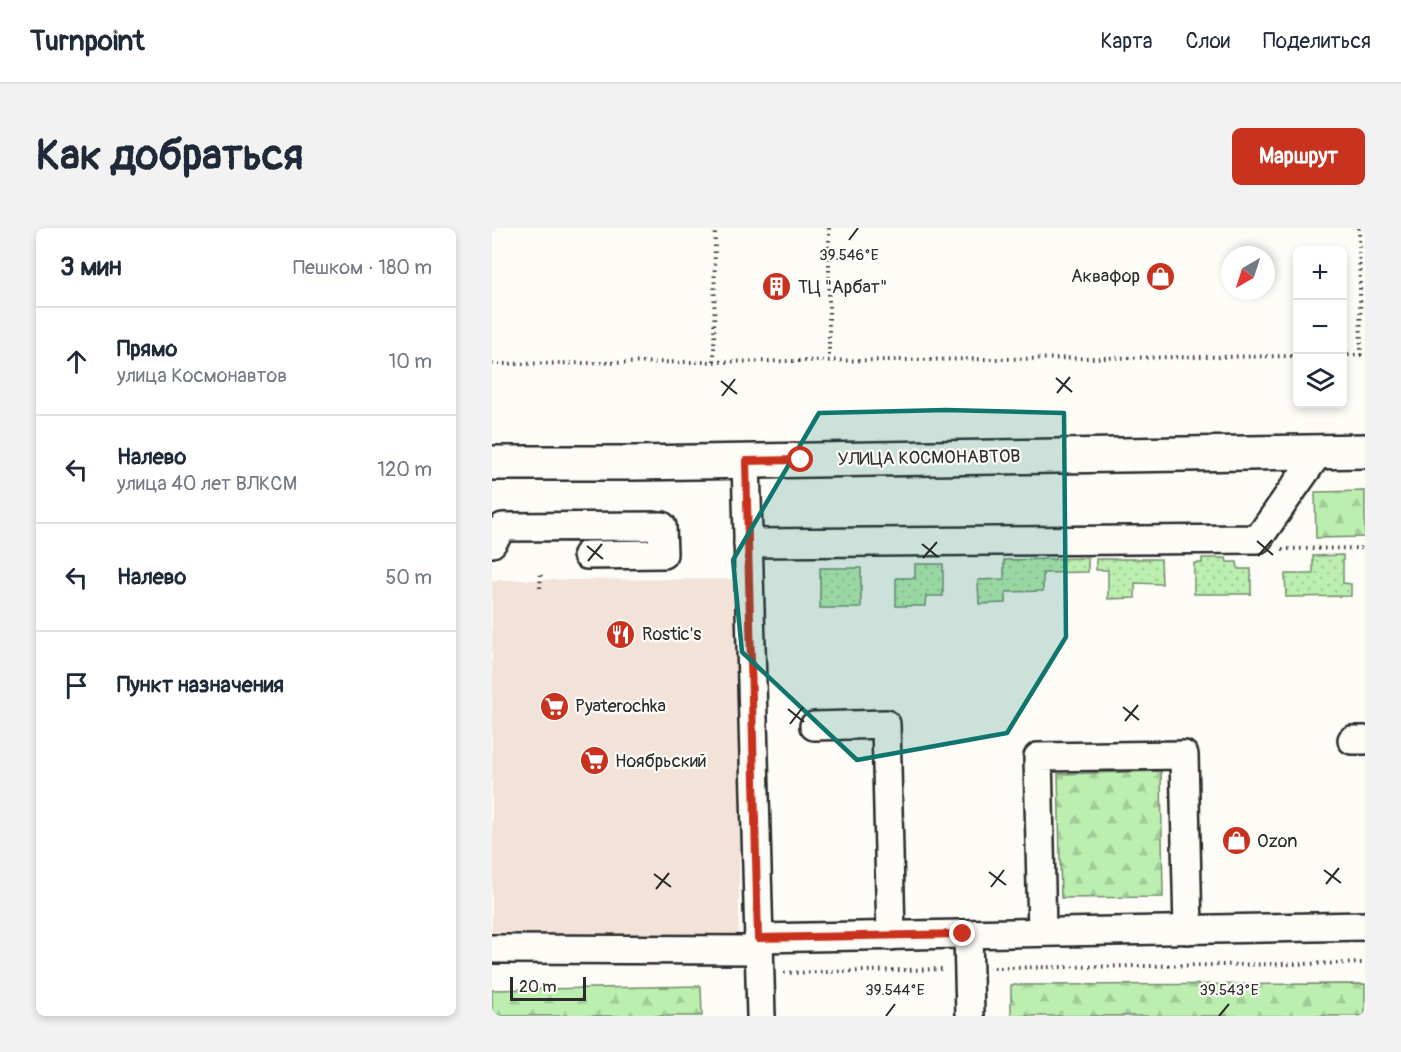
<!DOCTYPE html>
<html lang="ru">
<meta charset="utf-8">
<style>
body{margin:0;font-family:Pangolin,sans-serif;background:#f2f2f3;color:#1f2937}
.controls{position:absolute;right:18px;top:18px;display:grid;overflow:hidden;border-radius:9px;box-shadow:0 3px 9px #0003}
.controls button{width:54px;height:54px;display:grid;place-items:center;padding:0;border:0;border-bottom:2px solid #e0e1e3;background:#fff;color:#1f2937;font:30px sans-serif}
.compass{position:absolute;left:729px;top:18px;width:54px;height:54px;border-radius:50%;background:#fff;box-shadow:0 3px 9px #0003;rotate:219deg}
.scale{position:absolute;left:18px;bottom:15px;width:76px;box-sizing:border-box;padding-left:6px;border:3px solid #2b2b2b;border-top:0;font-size:16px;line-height:21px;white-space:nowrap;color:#2b2b2b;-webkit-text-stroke:4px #fdfcf7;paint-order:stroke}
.stop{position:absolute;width:18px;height:18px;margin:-14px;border:4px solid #c8321e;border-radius:50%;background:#fff}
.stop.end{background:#c8321e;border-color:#fff;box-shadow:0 2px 6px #0008}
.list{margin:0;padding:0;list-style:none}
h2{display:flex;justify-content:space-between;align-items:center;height:78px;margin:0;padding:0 24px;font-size:26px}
h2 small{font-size:20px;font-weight:400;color:#747a83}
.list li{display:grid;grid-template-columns:39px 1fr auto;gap:18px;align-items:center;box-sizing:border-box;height:108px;padding:0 24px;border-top:2px solid #e0e1e3}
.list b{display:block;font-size:22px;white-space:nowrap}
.list p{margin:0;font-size:20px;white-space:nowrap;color:#747a83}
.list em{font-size:20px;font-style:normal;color:#747a83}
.icon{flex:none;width:33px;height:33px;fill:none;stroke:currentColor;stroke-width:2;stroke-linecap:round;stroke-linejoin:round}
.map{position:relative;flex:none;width:873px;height:788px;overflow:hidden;border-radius:9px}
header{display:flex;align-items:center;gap:36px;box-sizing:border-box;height:84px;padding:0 30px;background:#fff;border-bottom:2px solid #e0e1e3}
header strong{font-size:28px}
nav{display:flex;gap:33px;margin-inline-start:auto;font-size:21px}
.intro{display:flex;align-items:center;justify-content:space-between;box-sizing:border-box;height:144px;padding:0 36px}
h1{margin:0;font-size:42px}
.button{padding:15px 27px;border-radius:9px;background:#c8321e;color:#fff;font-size:21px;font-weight:700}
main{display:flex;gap:36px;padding:0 36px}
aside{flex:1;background:#fff;border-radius:9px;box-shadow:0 3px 9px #0003}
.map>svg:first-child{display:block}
.built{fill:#f2e2d8}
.grass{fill:url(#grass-dots);stroke:#738c6d;stroke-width:1.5}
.forest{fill:url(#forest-firs);stroke:#738c6d;stroke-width:1.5}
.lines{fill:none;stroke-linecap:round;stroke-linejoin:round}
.minor-casing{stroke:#2b2b2b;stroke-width:32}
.major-casing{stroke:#2b2b2b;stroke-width:38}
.path{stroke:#2b2b2b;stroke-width:4;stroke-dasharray:1.5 4.5;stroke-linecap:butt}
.minor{stroke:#fdfcf7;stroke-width:27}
.major{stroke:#fdfcf7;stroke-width:33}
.route{stroke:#c8321e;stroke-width:8}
.marked{fill:#0f766e;fill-opacity:0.2;stroke:#0f766e;stroke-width:4.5;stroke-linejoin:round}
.ticks{fill:none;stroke:#2b2b2b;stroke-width:2}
.labels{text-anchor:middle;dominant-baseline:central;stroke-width:4.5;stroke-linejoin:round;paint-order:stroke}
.poi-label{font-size:18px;fill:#2b2b2b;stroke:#fdfcf7;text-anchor:start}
.street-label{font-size:18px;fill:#2b2b2b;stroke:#fdfcf7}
.ticks-label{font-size:15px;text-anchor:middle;fill:#2b2b2b;stroke:#fdfcf7;stroke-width:4.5;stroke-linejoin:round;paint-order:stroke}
</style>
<header>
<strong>Turnpoint</strong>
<nav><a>Карта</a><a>Слои</a><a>Поделиться</a></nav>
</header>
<div class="intro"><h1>Как добраться</h1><a class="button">Маршрут</a></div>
<main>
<aside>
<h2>3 мин<small>Пешком · 180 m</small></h2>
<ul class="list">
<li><svg class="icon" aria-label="ahead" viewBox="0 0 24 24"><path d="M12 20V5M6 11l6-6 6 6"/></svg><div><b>Прямо</b><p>улица Космонавтов</p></div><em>10 m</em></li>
<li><svg class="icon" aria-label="left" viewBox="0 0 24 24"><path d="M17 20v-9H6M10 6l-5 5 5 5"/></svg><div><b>Налево</b><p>улица 40 лет ВЛКСМ</p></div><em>120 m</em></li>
<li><svg class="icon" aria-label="left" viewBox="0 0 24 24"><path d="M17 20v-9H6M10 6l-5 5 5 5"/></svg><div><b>Налево</b></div><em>50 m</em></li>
<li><svg class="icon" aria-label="arrive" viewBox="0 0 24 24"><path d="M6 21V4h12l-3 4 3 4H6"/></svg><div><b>Пункт назначения</b></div></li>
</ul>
</aside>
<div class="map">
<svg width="873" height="788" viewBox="0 0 873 788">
<defs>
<pattern id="grass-dots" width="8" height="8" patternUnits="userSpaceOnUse" patternTransform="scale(1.5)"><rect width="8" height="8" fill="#bbeeaf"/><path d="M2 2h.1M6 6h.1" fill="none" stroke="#a1cc97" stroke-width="1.8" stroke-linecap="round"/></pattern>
<pattern id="forest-firs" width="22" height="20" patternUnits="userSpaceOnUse" patternTransform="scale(1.5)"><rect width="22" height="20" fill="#bbeeaf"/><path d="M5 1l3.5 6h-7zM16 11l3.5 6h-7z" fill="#a1cc97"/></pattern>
</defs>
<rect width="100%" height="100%" fill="#fdfcf7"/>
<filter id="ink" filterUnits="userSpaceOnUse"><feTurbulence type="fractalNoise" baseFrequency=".0167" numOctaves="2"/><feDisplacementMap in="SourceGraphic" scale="12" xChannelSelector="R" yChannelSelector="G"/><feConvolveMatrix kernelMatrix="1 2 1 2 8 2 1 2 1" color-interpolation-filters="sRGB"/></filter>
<g filter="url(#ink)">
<polygon class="built" points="251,351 246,738 0,737 0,352"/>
<g class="grass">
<polygon points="851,327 851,355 859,356 859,368 794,369 793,346 821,346 821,328"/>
<polygon points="596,330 596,344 551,345 551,363 514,364 514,375 487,376 486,352 512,351 512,332"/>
<polygon points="710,330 734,330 735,334 745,334 746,341 759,341 759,366 702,366 702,335 710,335"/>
<polygon points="669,331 670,356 643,355 643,370 616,371 616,342 604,342 604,331"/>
<polygon points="423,336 451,336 451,368 434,368 433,378 404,378 404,350 423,350"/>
<rect x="328" y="340" width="41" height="40"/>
</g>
<g class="forest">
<polygon points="873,263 873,309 824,310 823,264"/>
<polygon points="669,543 671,669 569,670 566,546"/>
<polygon points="873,756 873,788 519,788 519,757"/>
<polygon points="209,758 210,788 0,788 0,762"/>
</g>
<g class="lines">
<defs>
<g id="minor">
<polyline points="254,233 269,788"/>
<polyline points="0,315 11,299 170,298 171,326 95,327"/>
<polyline points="256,315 766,311 827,224"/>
<polyline points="322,498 394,496 399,708"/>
<polyline points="860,512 873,512"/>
<polyline points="550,704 546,529 692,527 696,702"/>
<polyline points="476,706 478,788"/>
<polyline points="266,710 873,698"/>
<polyline points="0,721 267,722"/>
</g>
<polyline id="major" points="0,235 143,235 873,223"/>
</defs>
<use href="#minor" class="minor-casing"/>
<use href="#major" class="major-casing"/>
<g class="path">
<polyline points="337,0 337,131"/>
<polyline points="867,0 869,127"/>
<polyline points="850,127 873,127"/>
<polyline points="222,133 223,0"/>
<polyline points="0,136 806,128"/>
<polyline points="790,321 873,320"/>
<polyline points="48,360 49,343"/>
<polyline points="502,740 873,735"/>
<polyline points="292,745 452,741"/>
</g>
<use href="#minor" class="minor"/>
<use href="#major" class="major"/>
</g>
</g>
<g class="lines" filter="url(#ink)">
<polyline class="route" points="309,232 254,233 266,710 471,706"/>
</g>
<path class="marked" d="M454,182l118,3 2,224 -59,96 -150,27 -115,-108 -9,-92 86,-147z"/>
<path class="ticks" d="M357,12l9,-12M564,150l16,14M229,153l16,13M565,165l13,-16M230,168l13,-17M765,313l16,14M430,316l16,13M95,318l16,13M766,328l14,-16M431,330l14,-16M96,333l14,-17M631,479l16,13M296,481l16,13M633,493l13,-16M298,496l13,-17M832,642l17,13M497,644l17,13M162,646l17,13M834,656l13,-16M499,659l13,-17M164,661l13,-16M394,788l9,-12M727,788l10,-12"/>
<defs>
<symbol id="shop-disc" viewBox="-11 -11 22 22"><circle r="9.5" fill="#c8321e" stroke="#fdfcf7"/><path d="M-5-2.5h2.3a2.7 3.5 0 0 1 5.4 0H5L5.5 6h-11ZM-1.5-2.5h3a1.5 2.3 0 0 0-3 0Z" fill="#fff"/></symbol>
<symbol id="building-disc" viewBox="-11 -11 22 22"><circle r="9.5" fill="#c8321e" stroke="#fdfcf7"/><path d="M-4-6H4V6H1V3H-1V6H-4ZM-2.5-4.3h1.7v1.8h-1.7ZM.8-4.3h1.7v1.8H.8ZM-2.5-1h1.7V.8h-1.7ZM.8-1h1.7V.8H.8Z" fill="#fff"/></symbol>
<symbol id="restaurant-disc" viewBox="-11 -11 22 22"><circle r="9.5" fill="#c8321e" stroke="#fdfcf7"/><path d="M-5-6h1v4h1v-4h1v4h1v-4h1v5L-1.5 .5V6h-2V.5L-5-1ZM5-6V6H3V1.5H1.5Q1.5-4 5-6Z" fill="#fff"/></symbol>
<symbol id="supermarket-disc" viewBox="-11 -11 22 22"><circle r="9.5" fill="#c8321e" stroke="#fdfcf7"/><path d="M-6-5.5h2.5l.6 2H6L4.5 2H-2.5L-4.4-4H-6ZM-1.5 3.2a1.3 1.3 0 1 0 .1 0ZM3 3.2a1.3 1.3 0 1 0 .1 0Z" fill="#fff"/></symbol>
</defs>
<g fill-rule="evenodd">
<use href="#shop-disc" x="652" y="32" width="33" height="33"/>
<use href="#building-disc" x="268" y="42" width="33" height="33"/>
<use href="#restaurant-disc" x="112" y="390" width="33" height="33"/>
<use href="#supermarket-disc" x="46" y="462" width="33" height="33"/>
<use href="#supermarket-disc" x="86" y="516" width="33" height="33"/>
<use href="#shop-disc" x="728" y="596" width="33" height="33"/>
</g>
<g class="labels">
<g class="poi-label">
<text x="648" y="48" text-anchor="end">Аквафор</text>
<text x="306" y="59">ТЦ "Арбат"</text>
<text x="150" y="406">Rostic's</text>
<text x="83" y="478">Pyaterochka</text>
<text x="123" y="533">Ноябрьский</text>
<text x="765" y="613">Ozon</text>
</g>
<g class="street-label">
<text transform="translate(437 230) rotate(-1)">УЛИЦА КОСМОНАВТОВ</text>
</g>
</g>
<g class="ticks-label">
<text x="357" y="32">39.546°E</text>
<text x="403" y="767">39.544°E</text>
<text x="737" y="767">39.543°E</text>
</g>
</svg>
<div class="controls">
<button>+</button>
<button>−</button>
<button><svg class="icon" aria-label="layers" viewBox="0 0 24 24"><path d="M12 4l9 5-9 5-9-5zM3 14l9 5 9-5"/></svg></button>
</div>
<svg class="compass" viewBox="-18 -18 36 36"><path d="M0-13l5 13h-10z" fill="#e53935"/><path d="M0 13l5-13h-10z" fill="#747a83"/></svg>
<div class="scale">20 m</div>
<div class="stop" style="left:309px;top:232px"></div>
<div class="stop end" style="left:471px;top:706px"></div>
</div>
</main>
